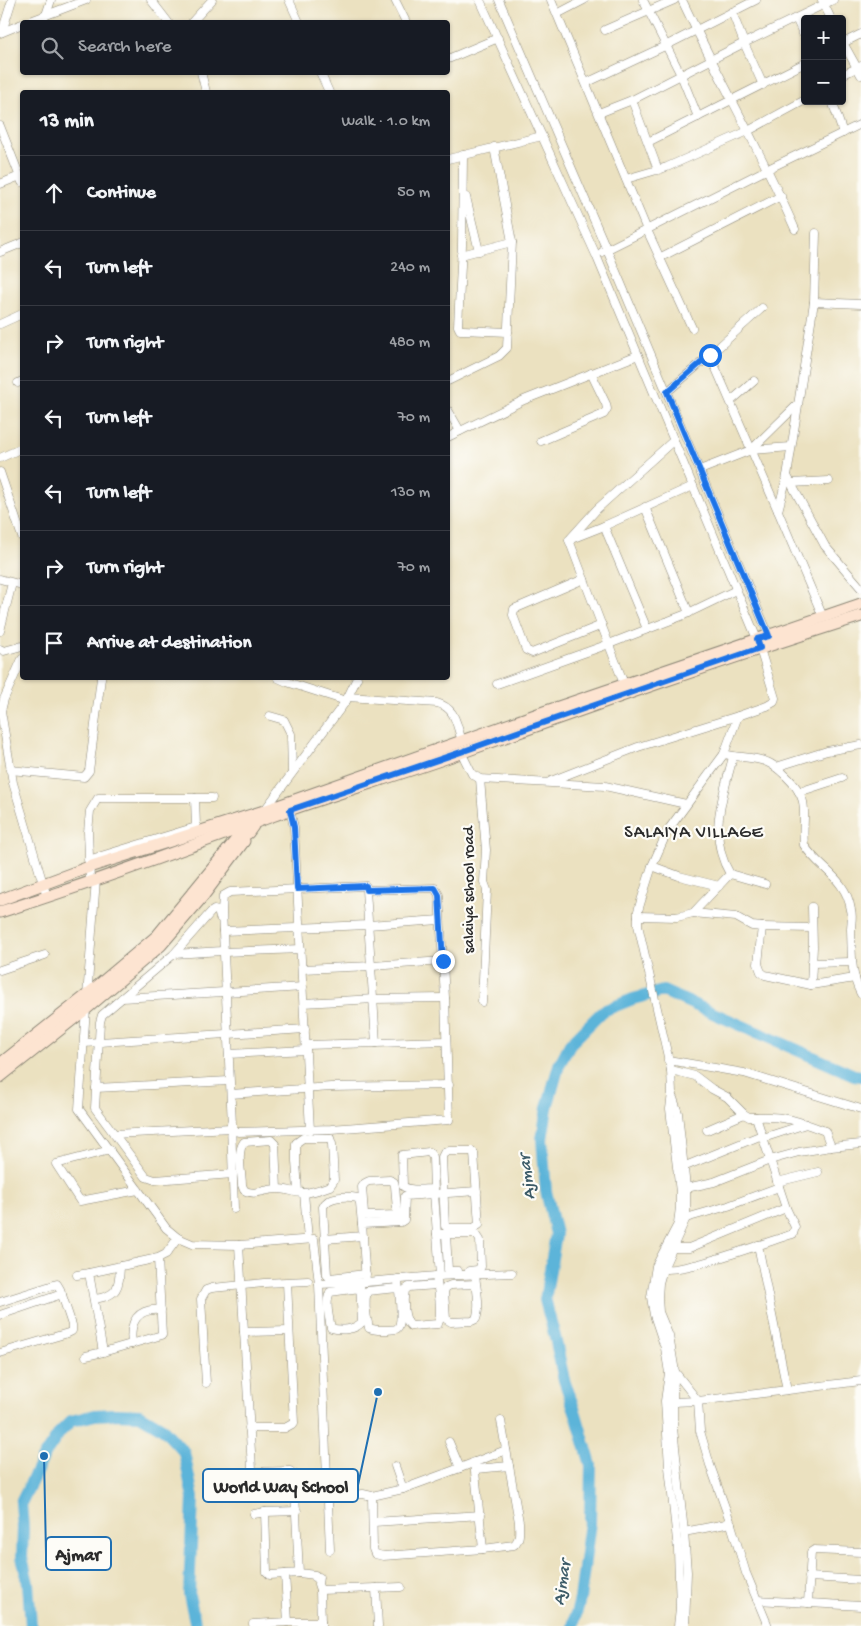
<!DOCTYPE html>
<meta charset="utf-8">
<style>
body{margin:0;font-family:"Gochi Hand",sans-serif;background:#20242c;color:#f1f3f6}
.controls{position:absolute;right:15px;top:15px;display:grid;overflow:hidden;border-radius:5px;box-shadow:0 1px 4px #0004}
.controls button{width:45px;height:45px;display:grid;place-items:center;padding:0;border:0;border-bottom:1px solid #363941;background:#171b24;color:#f1f3f6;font:25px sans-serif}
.stop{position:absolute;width:15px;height:15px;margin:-11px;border:4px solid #1a73e8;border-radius:50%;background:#fff}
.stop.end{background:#1a73e8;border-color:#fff;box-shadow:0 1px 5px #0008}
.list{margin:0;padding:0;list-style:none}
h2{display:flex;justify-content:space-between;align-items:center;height:65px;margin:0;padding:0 20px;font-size:21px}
h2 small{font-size:16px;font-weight:400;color:#9ea1a6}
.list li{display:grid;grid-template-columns:32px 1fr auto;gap:15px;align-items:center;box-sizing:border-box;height:75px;padding:0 20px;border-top:1px solid #363941}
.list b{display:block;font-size:19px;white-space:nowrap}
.list em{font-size:16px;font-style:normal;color:#9ea1a6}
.icon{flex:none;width:28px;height:28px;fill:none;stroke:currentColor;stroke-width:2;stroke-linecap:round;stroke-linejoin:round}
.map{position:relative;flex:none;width:861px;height:1626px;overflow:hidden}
.search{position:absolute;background:#171b24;box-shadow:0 1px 4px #0004;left:20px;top:20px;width:430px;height:55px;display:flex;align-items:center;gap:12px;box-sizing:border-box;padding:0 18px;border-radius:5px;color:#9ea1a6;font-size:19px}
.panel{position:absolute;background:#171b24;box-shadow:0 1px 4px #0004;left:20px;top:90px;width:430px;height:590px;border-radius:5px}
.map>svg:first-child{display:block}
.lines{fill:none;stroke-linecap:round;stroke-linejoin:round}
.river{stroke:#5bb4d9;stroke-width:12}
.street-casing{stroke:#8b8676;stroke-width:9}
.secondary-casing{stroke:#8b8676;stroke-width:13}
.street{stroke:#fff;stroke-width:8}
.secondary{stroke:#fde4d1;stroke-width:11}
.route{stroke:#1a73e8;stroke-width:6}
.labels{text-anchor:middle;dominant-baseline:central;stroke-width:4.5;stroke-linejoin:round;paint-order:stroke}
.street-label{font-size:16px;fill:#2b2b2b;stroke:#fdfcf7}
.neighbourhood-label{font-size:18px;letter-spacing:1px;fill:#2b2b2b;stroke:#fdfcf7}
.water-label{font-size:18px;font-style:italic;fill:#3c5b68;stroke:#fdfcf7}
.leader{fill:none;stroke:#1f6fb2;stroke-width:2}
.callout-dot{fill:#1f6fb2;stroke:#fdfcf7;stroke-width:2}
.callout{fill:#fdfcf7;stroke:#1f6fb2;stroke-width:2}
.callout-label{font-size:18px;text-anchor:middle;font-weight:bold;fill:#2b2b2b}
</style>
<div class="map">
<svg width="861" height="1626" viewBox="0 0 861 1626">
<rect width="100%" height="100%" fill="#fdfcf7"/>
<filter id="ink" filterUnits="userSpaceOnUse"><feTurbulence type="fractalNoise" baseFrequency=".02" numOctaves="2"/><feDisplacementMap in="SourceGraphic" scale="10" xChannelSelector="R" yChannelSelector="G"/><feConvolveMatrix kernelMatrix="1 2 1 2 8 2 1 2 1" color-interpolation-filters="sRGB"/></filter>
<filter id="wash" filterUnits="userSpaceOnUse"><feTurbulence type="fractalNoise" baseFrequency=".0096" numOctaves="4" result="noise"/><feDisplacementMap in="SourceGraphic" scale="20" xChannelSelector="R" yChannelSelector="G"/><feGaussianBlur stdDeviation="1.12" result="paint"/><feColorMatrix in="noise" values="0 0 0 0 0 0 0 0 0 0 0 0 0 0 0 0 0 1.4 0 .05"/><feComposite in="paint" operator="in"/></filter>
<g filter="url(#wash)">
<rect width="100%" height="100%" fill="#ebe1c0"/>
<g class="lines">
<g class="river">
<polyline points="31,1626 28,1583 22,1557 23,1528 21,1503 44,1456 60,1432 71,1421 95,1415 115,1414 140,1415 162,1428 184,1452 193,1498 189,1595 196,1626"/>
<polyline points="573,1626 580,1599 590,1522 591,1465 576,1414 564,1380 555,1337 545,1300 556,1234 546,1191 542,1139 547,1108 559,1065 570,1044 603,1011 633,999 663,991 854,1075 861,1076"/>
</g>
</g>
</g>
<g filter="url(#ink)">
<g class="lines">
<defs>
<g id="street">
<polyline points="151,0 168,22"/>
<polyline points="289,0 299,22"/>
<polyline points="395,0 406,22"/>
<polyline points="480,0 596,255 638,355 757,639 775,698 774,702 767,706 738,716 724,754 668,830 652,866 641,901 638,911 638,925 671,1070 672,1093 670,1109 680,1192 680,1207 678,1224 656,1266 651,1297 654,1315 665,1348 669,1373 665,1401 669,1467 678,1550 680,1608 678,1626"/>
<polyline points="499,0 607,250 770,638"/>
<polyline points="551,0 647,230 692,328"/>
<polyline points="643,0 681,75 698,117"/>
<path d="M682,0c36,77 79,151 113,229"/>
<polyline points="822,0 831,19"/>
<polyline points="732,12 744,43 763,85"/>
<polyline points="557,14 584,0"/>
<polyline points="46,15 51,0"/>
<polyline points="796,18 805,38"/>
<polyline points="28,22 86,0"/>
<polyline points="192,22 212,0"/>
<polyline points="605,30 674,0"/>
<polyline points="2,32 12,0"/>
<polyline points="0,33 22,24"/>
<polyline points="842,41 861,75"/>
<polyline points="843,43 861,34"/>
<polyline points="448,59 498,38"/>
<polyline points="201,72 206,92"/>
<polyline points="320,72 329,92"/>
<polyline points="842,75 861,66"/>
<polyline points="586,83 665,46 756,0"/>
<polyline points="632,100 658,170"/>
<polyline points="832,101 843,133"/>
<polyline points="599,113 632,100 744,43 833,0"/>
<polyline points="0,126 22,182"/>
<polyline points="648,142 805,63"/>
<polyline points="463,155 462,245 458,326 460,330 463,330 508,332"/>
<polyline points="448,159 542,136"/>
<polyline points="626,179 667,167 748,131 805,100"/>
<polyline points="0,184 20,176"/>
<polyline points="466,197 479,251"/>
<polyline points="816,233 814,302 787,476 778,511 823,617"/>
<polyline points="0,252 22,243"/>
<polyline points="602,252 768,169 861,124"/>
<polyline points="461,255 512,242 494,147"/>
<polyline points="661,257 781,196"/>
<polyline points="814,302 861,304"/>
<polyline points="0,324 22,314"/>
<polyline points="710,355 778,511"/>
<polyline points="448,381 499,356 507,348 512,242"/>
<polyline points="18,383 22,381"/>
<polyline points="667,392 710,355 762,308"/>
<polyline points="731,401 754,381"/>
<polyline points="448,410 460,431"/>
<polyline points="448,437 524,400 638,355"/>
<polyline points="541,441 604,414 607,409 606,404 591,373"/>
<polyline points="751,450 791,447"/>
<polyline points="0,458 22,448"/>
<polyline points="700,470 751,450 798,404"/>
<polyline points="0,472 22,537"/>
<polyline points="787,476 825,546 861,588"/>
<polyline points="791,483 829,481"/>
<polyline points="645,507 689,613"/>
<polyline points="604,526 647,629"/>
<polyline points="571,539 604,526 693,486"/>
<polyline points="569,540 624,684"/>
<polyline points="569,540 597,509 674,440"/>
<polyline points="0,579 22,585"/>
<polyline points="584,579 514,609 513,615 526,650 532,653 602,625"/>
<polyline points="0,631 12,583"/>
<polyline points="0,649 4,651 22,646"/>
<polyline points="22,659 4,699 1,711 13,783 47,897"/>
<polyline points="278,678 287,682 346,701"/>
<polyline points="497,684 609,644 684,615 736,590"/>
<path d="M348,697l89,6c19,5 19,21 25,38"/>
<polyline points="270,716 284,720 291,734 292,772"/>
<polyline points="461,752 472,774 480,779 605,786 686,804"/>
<path d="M724,754c14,4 30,2 43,8 7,3 13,8 19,14 27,26 15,37 18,69 15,24 42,32 47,65 2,6 0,13 0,19 1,23 -1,45 10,65"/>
<polyline points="776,767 827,751 861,745"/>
<polyline points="10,770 84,777 89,771 101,678"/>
<polyline points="480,779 486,850 484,882 487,890 482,1002"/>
<polyline points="551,781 638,747 738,716"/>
<polyline points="799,792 842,778"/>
<polyline points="290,810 294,827 310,1130"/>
<polyline points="264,811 346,701 357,678"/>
<polyline points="88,860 196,827 195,798"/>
<polyline points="652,866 679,876 719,886"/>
<polyline points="730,874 765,884"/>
<polyline points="90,881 88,832 90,811 98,798 212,798"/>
<polyline points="366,890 435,888 439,895 445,998 449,1120 331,1129 238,1132 234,1130 232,1125 222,911 223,896 230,892 366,886 366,890 376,1043"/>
<polyline points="693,913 736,917 752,926 762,927 758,964 761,972 765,975 811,985 855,978"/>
<path d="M638,916l39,1 16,-4 37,-39c-23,-38 -7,-78 3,-117"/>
<polyline points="220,918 218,911 214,910 211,912 174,954 102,1015 100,1022 95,1108 146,1177 155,1180 233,1174"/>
<polyline points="762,927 812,928"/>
<polyline points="223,931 368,925 440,920"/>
<polyline points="224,952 301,949"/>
<polyline points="174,954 222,951"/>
<polyline points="812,963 852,962"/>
<polyline points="302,969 372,966 443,961"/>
<polyline points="0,970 45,955"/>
<polyline points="811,985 813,947 812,907"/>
<polyline points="226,992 303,987"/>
<polyline points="87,997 96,879"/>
<polyline points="122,998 224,992"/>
<polyline points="304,1003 374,999 445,998"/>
<polyline points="86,1008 79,1109 166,1228 178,1238 192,1244 239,1245 314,1239 319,1284 330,1550"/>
<polyline points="228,1034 305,1029"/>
<polyline points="84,1043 226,1034"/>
<polyline points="306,1045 446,1041"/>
<polyline points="229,1054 306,1050"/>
<polyline points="668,1060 744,1073 861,1109"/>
<polyline points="96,1088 229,1081"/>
<polyline points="231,1094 331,1087 449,1085"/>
<polyline points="673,1098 678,1113 686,1188 686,1218 663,1269 659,1283 658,1298 659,1312 669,1336 675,1372 673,1391 673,1428 684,1532 687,1572 685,1626"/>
<path d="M756,1117c27,-2 45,5 69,14l6,16"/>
<polyline points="231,1124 234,1209"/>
<polyline points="707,1130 744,1114"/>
<polyline points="114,1134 231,1128"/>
<polyline points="763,1138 806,1124"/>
<polyline points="110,1150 56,1164 80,1201 138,1190"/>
<polygon points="449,1151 472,1151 474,1153 479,1225 473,1228 448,1228 445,1226 442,1157 444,1153"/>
<polyline points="683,1167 762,1135"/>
<polyline points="777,1182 818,1172"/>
<polyline points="686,1188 714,1182 770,1160 799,1152 831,1147 861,1144"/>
<path d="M277,1189l-2,-45 -4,-4 -27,2c-8,10 -2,31 -2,43l2,5c11,7 22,-2 35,-1 8,0 16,4 24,4 9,0 19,-4 27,-7l4,-6 -2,-36 -2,-6h-27l-7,5v18l2,31"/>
<path d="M434,1189c-10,0 -24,3 -31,-3l-1,-31 27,-3 4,5 1,36 6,83"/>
<polyline points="304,1193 308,1239"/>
<polyline points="397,1215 367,1216 364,1214 362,1187 365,1183 369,1181 390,1180 394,1182 395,1186 398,1222"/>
<polyline points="686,1218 728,1206 779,1187"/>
<path d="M362,1224l-2,-21 -2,-5c-11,-2 -30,-3 -35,9l4,68 3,3 36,-4"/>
<polyline points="437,1234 476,1234 480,1240 481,1267 477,1270 469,1271"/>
<polyline points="446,1234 448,1270 451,1271 458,1271"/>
<polyline points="325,1239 363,1236"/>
<polyline points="239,1245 252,1469 255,1472 290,1471 294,1474 299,1573 270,1575 267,1572 265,1512 254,1514"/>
<polyline points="758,1245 787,1390"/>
<polyline points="672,1248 689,1248 786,1208"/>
<polyline points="158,1258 89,1273 103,1352 162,1335 158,1258 166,1254 178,1238"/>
<path d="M660,1268c18,8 109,-27 133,-34l2,-7 -9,-19 -30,-91h-7l-5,-3 -17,-17 -15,-8 -17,-13 -24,-6"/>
<path d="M475,1274c1,14 6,32 1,45l-4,2 -21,1 -5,-3 -2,-27 2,-5 5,-2 25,-1"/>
<polyline points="77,1275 89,1273"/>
<path d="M436,1276c2,13 7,37 2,48l-27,2c-8,-7 -8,-26 -6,-36l4,-3 28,-2"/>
<path d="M398,1279c0,10 7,46 -2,50 -2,1 -5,0 -8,1 -7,0 -12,1 -19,-2 -3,-12 -5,-26 -2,-37l31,-3"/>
<polyline points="366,1282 362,1224 401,1222 404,1220 405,1196 477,1191"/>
<path d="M360,1283l2,39c-7,8 -21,9 -31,6 -2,-11 -6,-25 -1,-36l30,-4"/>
<polyline points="319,1284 366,1282 436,1276 512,1273"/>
<path d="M94,1299c24,-3 25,-11 26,-33"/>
<polyline points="0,1302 57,1284 60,1289 72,1325 72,1331 68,1333 0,1353"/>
<polyline points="0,1315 62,1294"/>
<polyline points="244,1332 289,1331"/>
<path d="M132,1344c-3,-22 5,-36 29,-34"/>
<polyline points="86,1356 103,1352"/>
<polyline points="673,1373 675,1372 698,1401 700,1431 710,1465 730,1521 746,1573 768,1626"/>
<polyline points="206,1383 201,1299 206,1290 212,1288 264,1283 308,1281"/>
<polyline points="673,1402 698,1401 861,1381"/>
<polyline points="249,1428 285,1428 294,1423 287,1283"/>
<polyline points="449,1442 460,1468 506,1450"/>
<path d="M474,1462l9,87 31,-4c7,-7 5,-14 5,-23l-18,-101"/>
<polyline points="395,1466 403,1489 460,1468"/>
<polyline points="476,1469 509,1466"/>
<polyline points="372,1496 403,1489"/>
<polyline points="327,1497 363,1494 372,1496 373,1549 375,1554 383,1556 483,1549"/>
<polyline points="265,1512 297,1511"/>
<polyline points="374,1522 481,1515"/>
<polyline points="684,1532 731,1523"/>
<polyline points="299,1573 315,1575 315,1577 319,1577 318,1584 320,1590 376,1588"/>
<polyline points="809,1577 861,1580"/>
<polyline points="320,1590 321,1622"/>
<polyline points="757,1600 861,1606"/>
<polyline points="808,1603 811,1552 814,1550 861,1552"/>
<polyline points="288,1622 321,1622 321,1626"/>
<polyline points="253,1624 288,1622 285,1574"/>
<polyline points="378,1626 376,1588 401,1587"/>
</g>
<g id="secondary">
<polyline points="0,900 89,867 264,811 538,714 861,604"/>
<path d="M0,912c91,-29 182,-62 272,-96 63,-23 128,-41 191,-64 132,-47 264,-94 398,-136"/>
<polyline points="0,1064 87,995 157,936 236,840 248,833 253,826"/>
<polyline points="0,1077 86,1009 161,945 203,896 244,841"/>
</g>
</defs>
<use href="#street" class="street-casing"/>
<use href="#secondary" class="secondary-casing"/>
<use href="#street" class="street"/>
<use href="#secondary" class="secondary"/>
</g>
</g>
<g class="lines" filter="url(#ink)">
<polyline class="route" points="443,961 439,895 435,888 366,890 366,886 297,889 294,827 290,810 461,752 534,726 760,648 757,639 769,636 667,392 710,355"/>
</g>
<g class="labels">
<g class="street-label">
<text transform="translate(470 890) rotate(-90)">salaiya school road</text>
</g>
<g class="neighbourhood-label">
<text x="694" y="833">SALAIYA VILLAGE</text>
</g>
<g class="water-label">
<text transform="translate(528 1177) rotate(-97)">Ajmar</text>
<text transform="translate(563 1583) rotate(-81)">Ajmar</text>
</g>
</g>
<path class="leader" d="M378 1392L358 1485M44 1456L46 1554"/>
<g class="callout-dot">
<circle cx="378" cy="1392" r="5"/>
<circle cx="44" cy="1456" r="5"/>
</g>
<g class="callout">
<rect x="203" y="1469" width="155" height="33" rx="5"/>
<rect x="46" y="1537" width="65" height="33" rx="5"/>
</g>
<g class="callout-label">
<text x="281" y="1492">World Way School</text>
<text x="78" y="1560">Ajmar</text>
</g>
</svg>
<div class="controls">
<button>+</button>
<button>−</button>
</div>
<div class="stop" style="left:710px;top:355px"></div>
<div class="stop end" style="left:443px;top:961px"></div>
<div class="search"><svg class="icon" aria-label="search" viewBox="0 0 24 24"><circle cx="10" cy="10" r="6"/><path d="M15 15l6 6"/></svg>Search here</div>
<section class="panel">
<h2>13 min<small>Walk · 1.0 km</small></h2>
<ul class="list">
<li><svg class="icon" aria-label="ahead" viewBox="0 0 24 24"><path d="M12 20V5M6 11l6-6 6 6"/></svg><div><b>Continue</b></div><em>50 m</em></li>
<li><svg class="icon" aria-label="left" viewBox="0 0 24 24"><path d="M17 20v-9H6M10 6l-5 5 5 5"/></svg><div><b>Turn left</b></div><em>240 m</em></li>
<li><svg class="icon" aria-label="right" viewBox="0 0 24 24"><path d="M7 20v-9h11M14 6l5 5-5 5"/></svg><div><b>Turn right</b></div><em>480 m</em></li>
<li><svg class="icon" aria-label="left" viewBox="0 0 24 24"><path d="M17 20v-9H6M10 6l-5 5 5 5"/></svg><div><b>Turn left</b></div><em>70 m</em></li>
<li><svg class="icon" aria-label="left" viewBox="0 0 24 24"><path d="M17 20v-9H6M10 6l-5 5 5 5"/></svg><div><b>Turn left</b></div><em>130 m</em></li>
<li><svg class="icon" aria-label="right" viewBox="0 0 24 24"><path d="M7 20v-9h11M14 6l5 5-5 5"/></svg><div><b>Turn right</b></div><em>70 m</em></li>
<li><svg class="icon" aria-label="arrive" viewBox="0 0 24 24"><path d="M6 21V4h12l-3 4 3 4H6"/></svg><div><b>Arrive at destination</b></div></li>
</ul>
</section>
</div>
